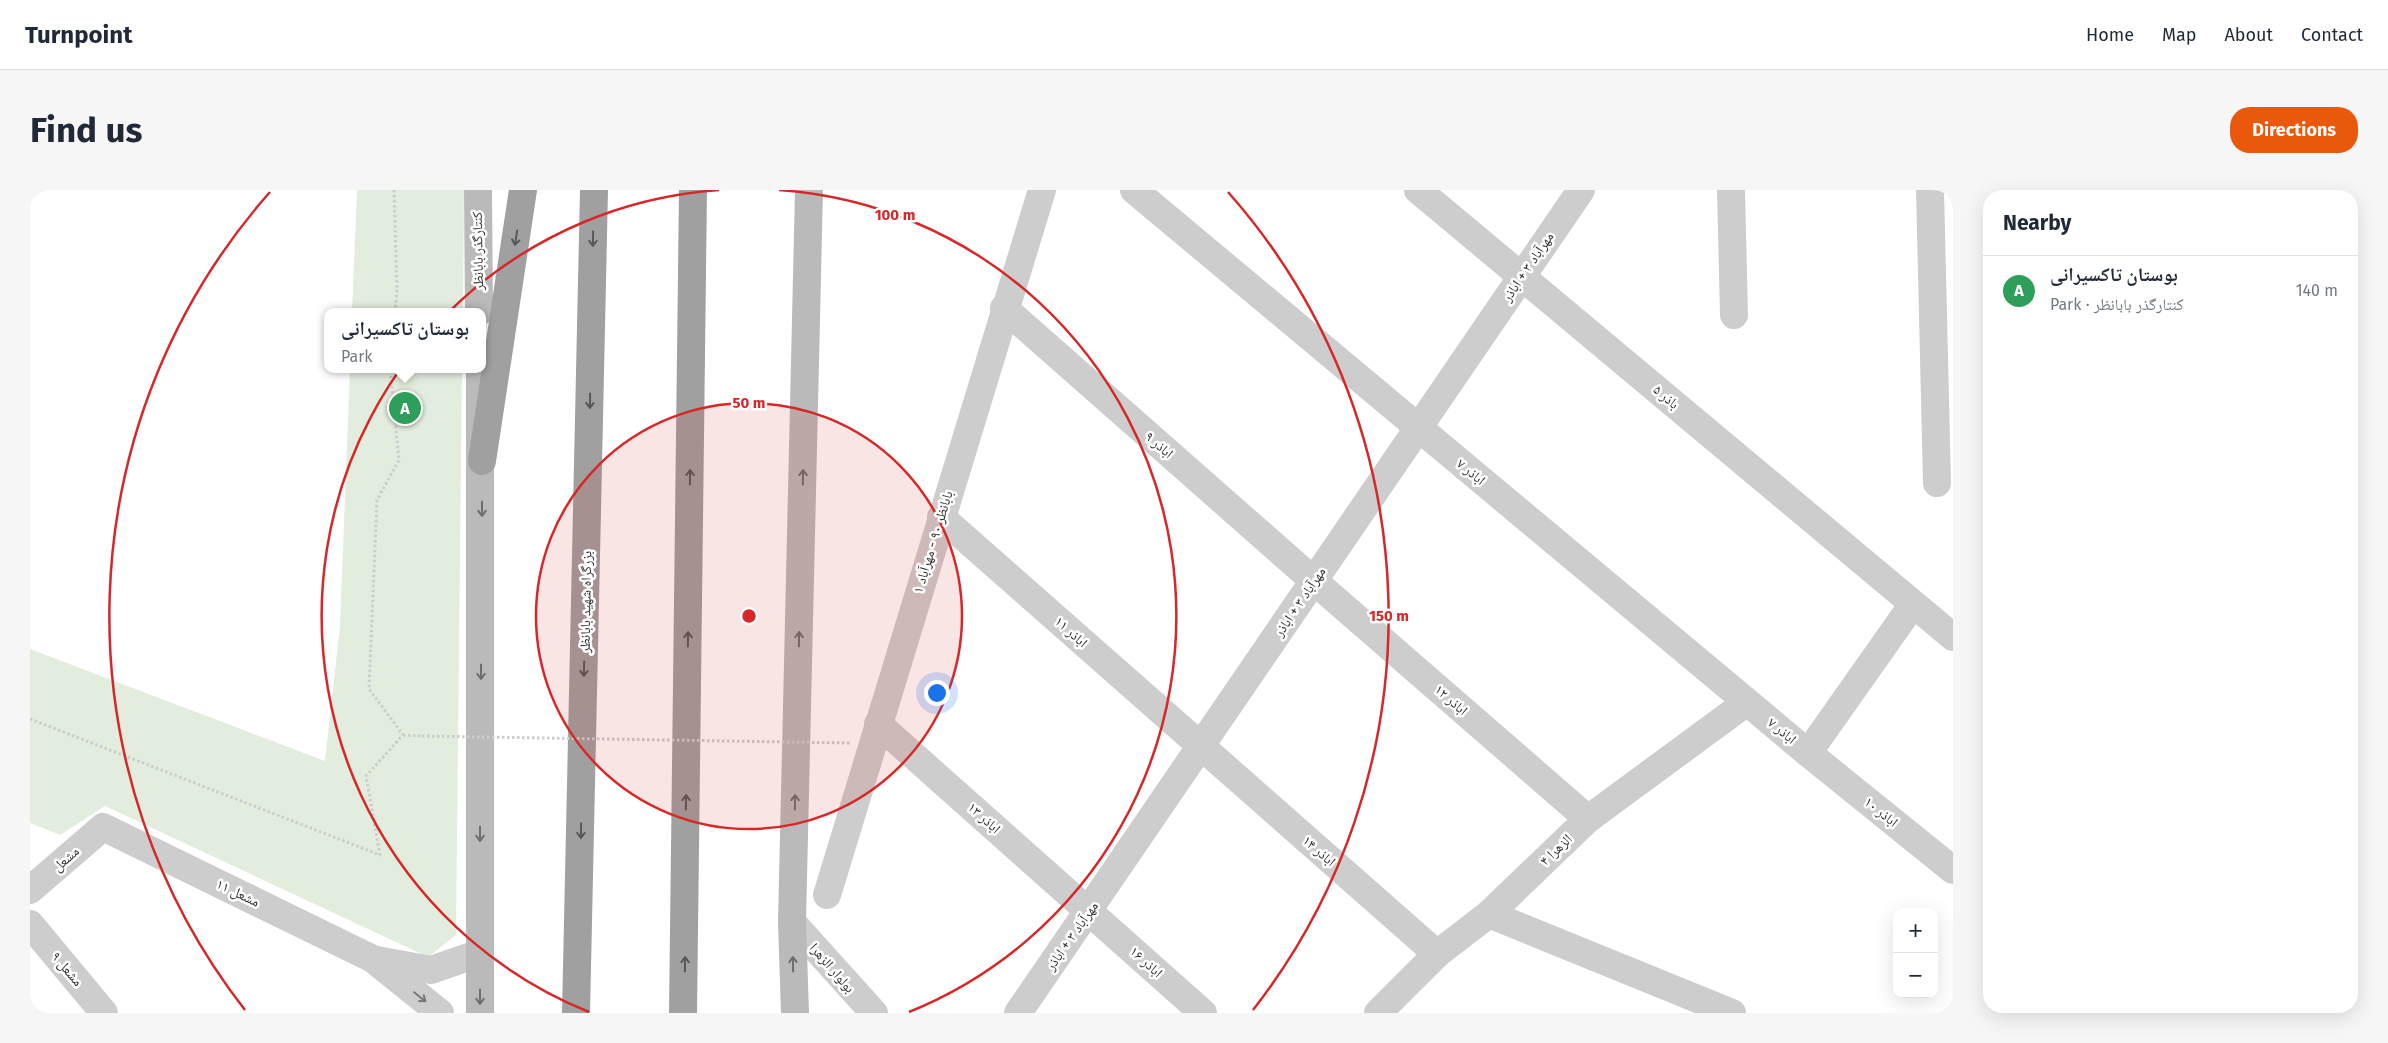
<!DOCTYPE html>
<meta charset="utf-8">
<style>
body{margin:0;font-family:"Fira Sans","Noto Naskh Arabic",sans-serif;background:#f6f6f7;color:#1f2937}
.controls{position:absolute;right:15px;bottom:15px;display:grid;overflow:hidden;border-radius:10px;box-shadow:0 5px 20px #0002}
.controls button{width:45px;height:45px;display:grid;place-items:center;padding:0;border:0;border-bottom:1px solid #e0e1e3;background:#fff;color:#1f2937;font:25px sans-serif}
.you{position:absolute;left:906px;top:502px;width:18px;height:18px;margin:-12px;border:4px solid #fff;border-radius:50%;background:#1a73e8;box-shadow:0 0 0 8px #1a73e833}
.badge{display:grid;place-items:center;width:32px;height:32px;border-radius:50%;background:#ea580c;color:#fff;font-size:16px;font-weight:700}
.pin{position:absolute;translate:-50% -50%;border:2px solid #fff;box-shadow:0 1px 5px #0006}
.popup{position:absolute;left:294px;top:118px;width:162px;height:65px;box-sizing:border-box;display:grid;place-content:center;border-radius:10px;background:#fff;filter:drop-shadow(0 1px 4px #0005);font-size:16px;white-space:nowrap;color:#747a83}
.popup b{font-size:19px;color:#1f2937}
.popup::after{content:'';position:absolute;left:50%;top:100%;margin-left:-10px;border:10px solid transparent;border-top-color:#fff}
.list{margin:0;padding:0;list-style:none}
h2{display:flex;justify-content:space-between;align-items:center;height:65px;margin:0;padding:0 20px;font-size:21px}
h2 small{font-size:16px;font-weight:400;color:#747a83}
.list li{display:grid;grid-template-columns:32px 1fr auto;gap:15px;align-items:center;box-sizing:border-box;height:70px;padding:0 20px;border-top:1px solid #e0e1e3}
.list b{display:block;font-size:19px;white-space:nowrap}
.list p{margin:0;font-size:16px;white-space:nowrap;color:#747a83}
.list em{font-size:16px;font-style:normal;color:#747a83}
.map{position:relative;flex:none;width:1923px;height:823px;overflow:hidden;border-radius:20px}
header{display:flex;align-items:center;gap:30px;box-sizing:border-box;height:70px;padding:0 25px;background:#fff;border-bottom:1px solid #e0e1e3}
header strong{font-size:24px}
nav{display:flex;gap:28px;margin-inline-start:auto;font-size:18px}
.intro{display:flex;align-items:center;justify-content:space-between;box-sizing:border-box;height:120px;padding:0 30px}
h1{margin:0;font-size:35px}
.button{padding:12px 22px;border-radius:20px;background:#ea580c;color:#fff;font-size:18px;font-weight:700}
main{display:flex;gap:30px;padding:0 30px}
aside{flex:1;background:#fff;border-radius:20px;box-shadow:0 5px 20px #0002}
.map>svg:first-child{display:block}
.green{fill:#e3eddd}
.lines{fill:none;stroke-linecap:round;stroke-linejoin:round}
.path{stroke:#cdcdcd;stroke-width:3;stroke-dasharray:2.5 2.5;stroke-linecap:butt}
.minor{stroke:#cdcdcd;stroke-width:28}
.tertiary{stroke:#cdcdcd;stroke-width:28}
.secondary{stroke:#bababa;stroke-width:28}
.trunk{stroke:#a0a0a0;stroke-width:28}
.path-bridge{stroke:#cdcdcd;stroke-width:3;stroke-dasharray:2.5 2.5;stroke-linecap:butt}
.oneway{stroke:#575757}
.oneway2{stroke:#6e6e6e}
.oneway3{stroke:#777}
.ring{fill:none;stroke:#d62828;stroke-width:2.5}
.labels{text-anchor:middle;dominant-baseline:central;stroke-width:5;stroke-linejoin:round;paint-order:stroke}
.street-label{font-size:14px;fill:#303030;stroke:#fff}
.centre{fill:#d62828;stroke:#fff;stroke-width:2.5}
.ring-label{font-size:15px;text-anchor:middle;font-weight:bold;fill:#d62828;stroke:#fff;stroke-width:5;stroke-linejoin:round;paint-order:stroke}
</style>
<header>
<strong>Turnpoint</strong>
<nav><a>Home</a><a>Map</a><a>About</a><a>Contact</a></nav>
</header>
<div class="intro"><h1>Find us</h1><a class="button">Directions</a></div>
<main>
<div class="map">
<svg width="1923" height="823" viewBox="0 0 1923 823">
<rect width="100%" height="100%" fill="#fff"/>
<g class="green">
<polygon points="327,0 434,0 433,122 322,122"/>
<polygon points="320,179 432,179 426,745 398,767 75,616 30,645 0,633 0,459 295,571 310,436"/>
</g>
<g class="lines">
<g class="path">
<polyline points="364,0 367,100 365,122"/>
<polyline points="0,529 350,665 336,586 373,545 339,499 347,310 369,270 360,179"/>
<polyline points="373,545 392,546"/>
</g>
<g class="minor">
<polyline points="1104,0 1778,563 1923,680"/>
<polyline points="1388,0 1923,447"/>
<polyline points="1701,0 1704,125"/>
<polyline points="1900,0 1907,293"/>
<polyline points="974,118 1284,391 1558,629"/>
<polyline points="911,327 1407,764"/>
<polyline points="848,534 1173,823"/>
<polyline points="1778,563 1883,414"/>
<polyline points="0,700 73,637 343,769 410,823"/>
<polyline points="797,705 1012,0"/>
<polyline points="1459,724 1702,823"/>
<polyline points="0,734 74,823"/>
<polyline points="347,770 401,780 450,763"/>
<polyline points="988,823 1551,0"/>
<polyline points="1348,823 1407,764 1459,724 1558,629 1717,512"/>
</g>
<polyline class="tertiary" points="762,732 844,823"/>
<g class="secondary">
<polyline points="448,0 449,122"/>
<polyline points="450,179 450,823"/>
<polyline points="765,823 762,732 779,0"/>
</g>
<g class="trunk">
<polyline points="452,271 493,0"/>
<polyline points="546,823 564,0"/>
<polyline points="653,823 663,0"/>
</g>
<polyline class="path-bridge" points="392,546 820,553"/>
</g>
<defs><path id="oneway-shaft" d="M-6 0H5M1.5-3L5.5 0L1.5 3" fill="none" stroke-width="1.6" stroke-linecap="round" stroke-linejoin="round" transform="scale(1.25)"/></defs>
<g class="oneway">
<use href="#oneway-shaft" transform="translate(486 48) rotate(99)"/>
<use href="#oneway-shaft" transform="translate(563 49) rotate(91)"/>
<use href="#oneway-shaft" transform="translate(560 211) rotate(91)"/>
<use href="#oneway-shaft" transform="translate(660 287) rotate(-89)"/>
<use href="#oneway-shaft" transform="translate(658 449) rotate(-89)"/>
<use href="#oneway-shaft" transform="translate(554 479) rotate(91)"/>
<use href="#oneway-shaft" transform="translate(656 612) rotate(-89)"/>
<use href="#oneway-shaft" transform="translate(551 641) rotate(91)"/>
<use href="#oneway-shaft" transform="translate(655 774) rotate(-89)"/>
</g>
<g class="oneway2">
<use href="#oneway-shaft" transform="translate(773 287) rotate(-89)"/>
<use href="#oneway-shaft" transform="translate(452 319) rotate(90)"/>
<use href="#oneway-shaft" transform="translate(769 449) rotate(-89)"/>
<use href="#oneway-shaft" transform="translate(451 482) rotate(90)"/>
<use href="#oneway-shaft" transform="translate(765 612) rotate(-89)"/>
<use href="#oneway-shaft" transform="translate(450 644) rotate(90)"/>
<use href="#oneway-shaft" transform="translate(763 774) rotate(-91)"/>
<use href="#oneway-shaft" transform="translate(450 807) rotate(90)"/>
</g>
<use class="oneway3" href="#oneway-shaft" transform="translate(390 807) rotate(39)"/>
<circle cx="719" cy="426" r="213" fill="#d62828" fill-opacity=".12"/>
<g class="ring">
<circle cx="719" cy="426" r="213"/>
<path d="M559 822A427 427 0 0 1 689 0M749 0A427 427 0 0 1 879 822"/>
<path d="M215 820A640 640 0 0 1 240 2M1198 2A640 640 0 0 1 1223 820"/>
</g>
<g class="labels">
<g class="street-label">
<text transform="translate(448 61) rotate(-91)">کنتارگذر بابانظر</text>
<text transform="translate(1498 77) rotate(-56)">مهرآباد ۳ + اباذر</text>
<text transform="translate(1636 207) rotate(40)">باذر ۵</text>
<text transform="translate(1129 255) rotate(41)">اباذر ۹</text>
<text transform="translate(1441 282) rotate(40)">اباذر ۷</text>
<text transform="translate(903 352) rotate(-73)">بابانظر ۹۰ - مهرآباد ۱</text>
<text transform="translate(556 412) rotate(-89)">بزرگراه شهید بابانظر</text>
<text transform="translate(1270 412) rotate(-56)">مهرآباد ۳ + اباذر</text>
<text transform="translate(1041 442) rotate(42)">اباذر ۱۱</text>
<text transform="translate(1421 510) rotate(41)">اباذر ۱۲</text>
<text transform="translate(1752 541) rotate(40)">اباذر ۷</text>
<text transform="translate(1851 622) rotate(39)">اباذر ۱۰</text>
<text transform="translate(954 628) rotate(42)">اباذر ۱۳</text>
<text transform="translate(1526 660) rotate(-44)">الزهرا ۴</text>
<text transform="translate(1289 661) rotate(41)">اباذر ۱۴</text>
<text transform="translate(36 669) rotate(-41)">مشعل</text>
<text transform="translate(208 703) rotate(26)">مشعل ۱۱</text>
<text transform="translate(1042 746) rotate(-55)">مهرآباد ۳ + اباذر</text>
<text transform="translate(1116 772) rotate(42)">اباذر ۱۶</text>
<text transform="translate(802 778) rotate(49)">بولوار الزهرا</text>
<text transform="translate(37 779) rotate(50)">مشعل ۹</text>
</g>
</g>
<circle cx="719" cy="426" r="8" class="centre"/>
<g class="ring-label">
<text x="865" y="30">100 m</text>
<text x="719" y="218">50 m</text>
<text x="1359" y="431">150 m</text>
</g>
</svg>
<div class="controls">
<button>+</button>
<button>−</button>
</div>
<div class="you"></div>
<div class="pin badge" style="left:375px;top:218px;background:#2e9e5b">A</div>
<div class="popup"><b>بوستان تاکسیرانی</b>Park</div>
</div>
<aside>
<h2>Nearby<small></small></h2>
<ul class="list">
<li><span class="badge" style="background:#2e9e5b">A</span><div><b>بوستان تاکسیرانی</b><p>Park · کنتارگذر بابانظر</p></div><em>140 m</em></li>
</ul>
</aside>
</main>
